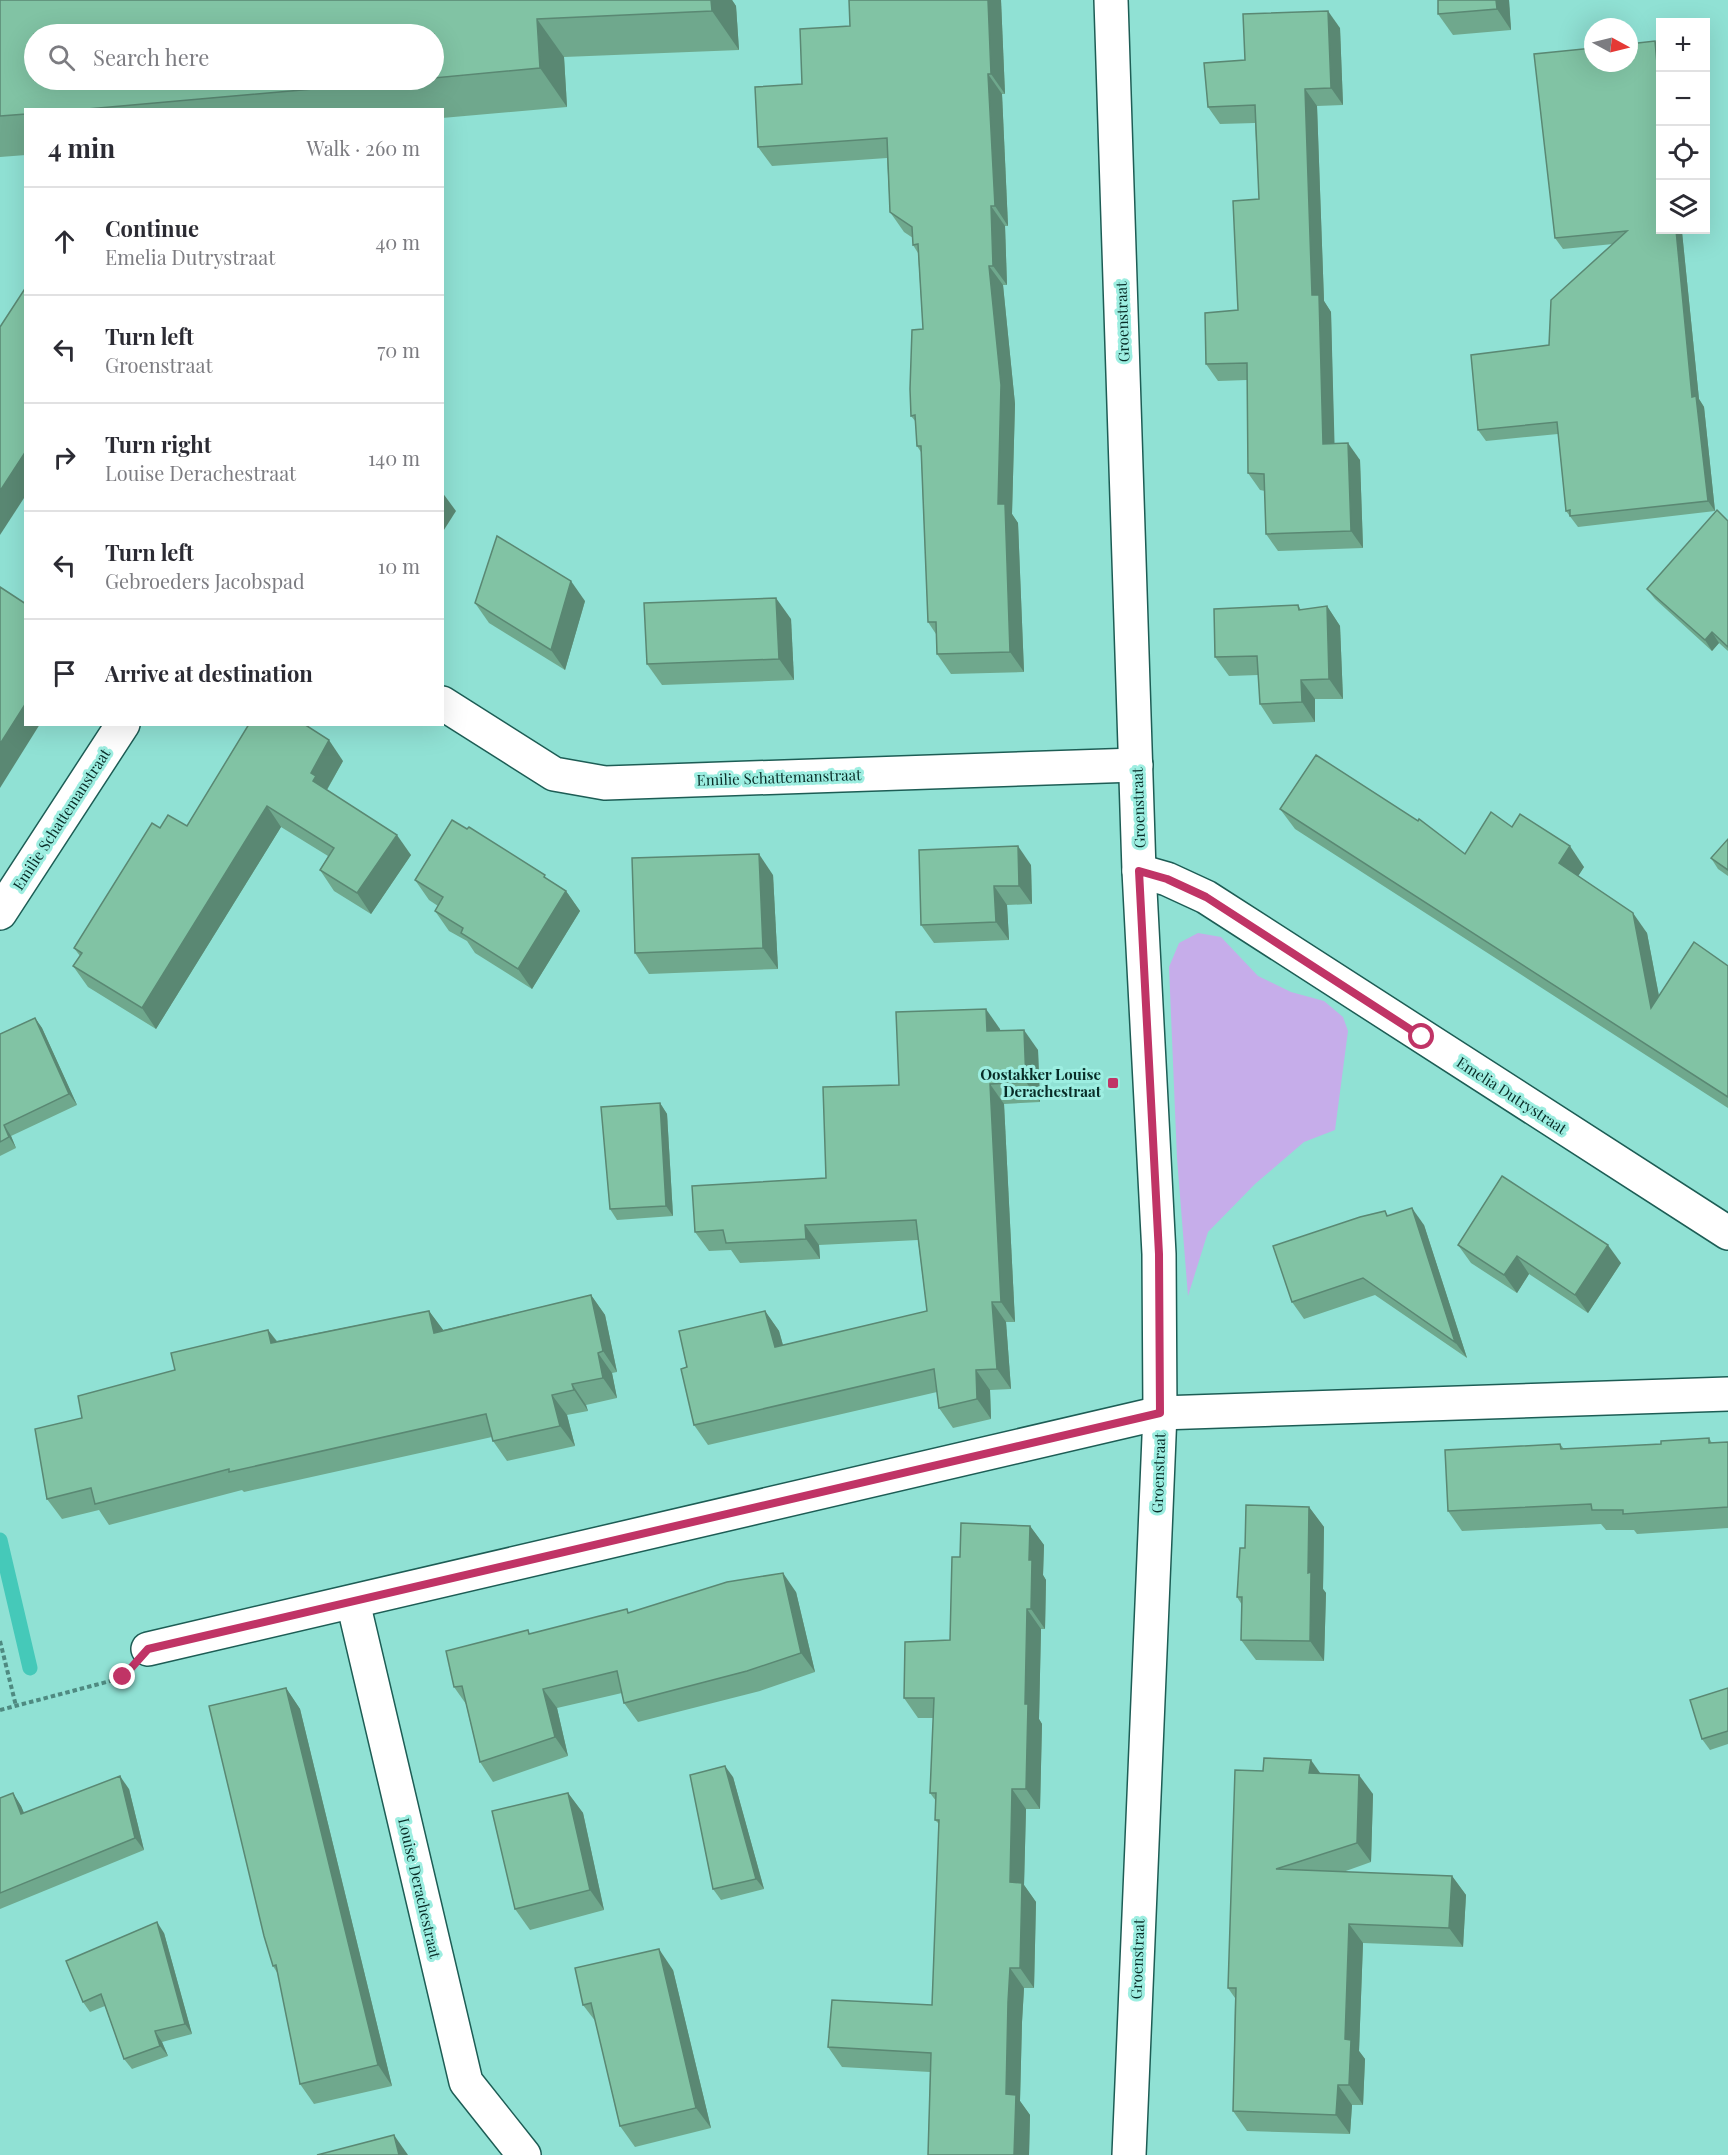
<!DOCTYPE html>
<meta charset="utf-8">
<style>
body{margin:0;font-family:"Playfair Display",serif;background:#f2f2f3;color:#2b2b33}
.controls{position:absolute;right:18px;top:18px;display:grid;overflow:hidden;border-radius:0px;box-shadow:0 6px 24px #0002}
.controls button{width:54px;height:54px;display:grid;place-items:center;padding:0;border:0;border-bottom:2px solid #e1e1e2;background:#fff;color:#2b2b33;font:30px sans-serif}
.compass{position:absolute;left:1584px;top:18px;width:54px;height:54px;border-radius:50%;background:#fff;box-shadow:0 6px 24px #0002;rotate:97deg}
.stop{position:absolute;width:18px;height:18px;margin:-14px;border:4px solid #c03466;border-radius:50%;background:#fff}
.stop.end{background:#c03466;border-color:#fff;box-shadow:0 2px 6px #0008}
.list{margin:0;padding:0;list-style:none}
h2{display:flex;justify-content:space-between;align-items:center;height:78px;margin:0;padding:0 24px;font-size:26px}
h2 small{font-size:20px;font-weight:400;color:#7c7c81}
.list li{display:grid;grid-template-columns:39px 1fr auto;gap:18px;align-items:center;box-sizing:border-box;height:108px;padding:0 24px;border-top:2px solid #e1e1e2}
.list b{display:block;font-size:22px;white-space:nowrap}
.list p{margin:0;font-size:20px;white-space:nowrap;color:#7c7c81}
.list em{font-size:20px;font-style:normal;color:#7c7c81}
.icon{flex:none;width:33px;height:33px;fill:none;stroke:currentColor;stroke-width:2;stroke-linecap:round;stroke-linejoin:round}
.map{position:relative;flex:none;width:1728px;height:2155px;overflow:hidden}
.search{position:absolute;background:#fff;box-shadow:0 6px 24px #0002;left:24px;top:24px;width:420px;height:66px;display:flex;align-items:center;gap:15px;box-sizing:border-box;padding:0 21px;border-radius:33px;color:#7c7c81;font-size:22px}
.panel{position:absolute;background:#fff;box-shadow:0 6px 24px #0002;left:24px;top:108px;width:420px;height:618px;border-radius:0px}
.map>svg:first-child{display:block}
.green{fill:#c6adea}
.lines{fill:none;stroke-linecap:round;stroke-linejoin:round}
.stream{stroke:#45c9b9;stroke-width:15}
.minor-casing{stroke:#1d5d55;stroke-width:36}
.path{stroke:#4f8a81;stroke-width:4;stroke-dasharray:4.5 3;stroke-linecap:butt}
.minor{stroke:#fff;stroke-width:33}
.wall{fill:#6fa88d;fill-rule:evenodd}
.shaded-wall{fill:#5a8873}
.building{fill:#81c3a4;stroke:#5a8873;stroke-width:1.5}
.route{stroke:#c03466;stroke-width:8}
.poi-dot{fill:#c03466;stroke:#9deee1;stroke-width:2}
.labels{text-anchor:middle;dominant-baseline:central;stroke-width:6;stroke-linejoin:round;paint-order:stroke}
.street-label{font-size:15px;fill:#082c27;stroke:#9deee1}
.poi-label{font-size:15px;font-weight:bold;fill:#082c27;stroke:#9deee1;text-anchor:end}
</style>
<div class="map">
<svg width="1728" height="2155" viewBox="0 0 1728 2155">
<rect width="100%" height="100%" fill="#90e1d4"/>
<polygon class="green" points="1198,933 1221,937 1258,976 1291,992 1324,1001 1343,1017 1348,1031 1335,1130 1304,1142 1255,1184 1208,1232 1188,1296 1177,1158 1169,967 1179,943"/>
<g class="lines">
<polyline class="stream" points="0,1540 30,1668"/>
<defs>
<g id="minor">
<polyline points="1111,0 1139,871 1159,1254 1160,1413 1129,2155"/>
<polyline points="442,703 554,774 605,783 1136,765"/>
<polyline points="1139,871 1167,879 1206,897 1728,1233"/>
<polyline points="0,913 123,724"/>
<polyline points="353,1602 466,2082 524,2155"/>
<polyline points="148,1649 1160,1413 1728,1394"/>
</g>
</defs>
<use href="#minor" class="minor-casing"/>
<g class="path">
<polyline points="0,1641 16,1706"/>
<polyline points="0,1710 118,1679"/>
</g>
<use href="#minor" class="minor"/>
</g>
<g class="wall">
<path d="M0,0h732l4,6 3,44 -175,7 3,50 -125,11v-8h-416v45l-26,2zM434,34v46h-400z"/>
<polygon points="849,0 1001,0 1005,94 1002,94 1008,226 1005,226 1007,285 1003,285 1015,404 1012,514 1018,523 1024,672 951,674 937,654 936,634 928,622 921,452 917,446 916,422 911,416 923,329 918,253 913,245 913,238 904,232 890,212 887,158 772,166 758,147 802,84 850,26"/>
<polygon points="1438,0 1509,0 1511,30 1453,35 1438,14"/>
<polygon points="1340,28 1343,105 1317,106 1324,301 1331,312 1334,444 1360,460 1363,548 1278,551 1266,534 1265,491 1260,490 1248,473 1247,380 1218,381 1206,364 1238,310 1259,199 1255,123 1220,124 1208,107 1245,60"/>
<polygon points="1655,41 1660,49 1660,230 1688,230 1688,231 1682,232 1699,399 1704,407 1715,511 1578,527 1566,511 1558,434 1486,441 1478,430 1549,345 1613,244 1563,249 1555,238"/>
<polygon points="1728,521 1728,651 1719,643 1712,651 1655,599 1647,589"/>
<polygon points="585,601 565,670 489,623 475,603"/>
<polygon points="1298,605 1301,610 1327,606 1340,626 1343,699 1315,699 1315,722 1273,724 1260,704 1258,675 1229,676 1215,657"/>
<polygon points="791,619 794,680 662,685 647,664"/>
<polygon points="343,761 327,790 411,855 371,914 334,891 320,870 328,856 281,827 156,1029 88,987 73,966 80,956 74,948 160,828 187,826"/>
<polygon points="1280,809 1418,821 1465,854 1512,827 1584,867 1578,876 1647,933 1659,996 1728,966 1728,1108 1295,829"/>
<polygon points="1728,839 1728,876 1718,869 1711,858"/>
<polygon points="1031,865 1032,904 1007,905 1009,940 934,943 921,925"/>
<polygon points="773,875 778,969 649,974 635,953"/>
<polygon points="415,880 549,880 566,891 580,911 532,989 475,953 467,941 449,931 435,911 438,906 429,900"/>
<polygon points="35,1018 42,1028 77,1105 11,1136 16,1148 0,1156 0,1034"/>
<polygon points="1000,1029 1000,1030 1038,1050 1040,1102 1004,1104 1015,1322 1006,1322 1011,1389 990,1390 991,1419 953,1428 939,1408 937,1392 708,1445 694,1425 687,1367 765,1311 779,1331 783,1345 927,1311 918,1240 819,1245 820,1259 740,1263 731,1250 709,1251 695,1232 826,1178 899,1085"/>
<polygon points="660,1103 667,1114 673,1216 617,1220 610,1209"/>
<polygon points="1385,1211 1388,1216 1424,1225 1467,1358 1375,1295 1304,1319 1292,1302"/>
<polygon points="1458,1245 1621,1263 1588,1313 1529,1274 1517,1293 1471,1263"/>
<polygon points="591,1295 605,1315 617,1372 612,1373 617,1398 586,1405 588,1411 567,1415 575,1446 507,1461 493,1441 492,1437 244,1492 242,1490 109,1525 99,1510 62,1519 47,1499 82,1418 175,1370 268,1330 277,1341 429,1311 443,1330"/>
<polygon points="1709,1438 1712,1443 1728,1442 1728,1528 1637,1534 1634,1530 1606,1530 1601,1524 1462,1531 1448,1511 1560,1444 1564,1449 1661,1444"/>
<polygon points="1309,1507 1324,1527 1323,1589 1326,1593 1324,1661 1256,1660 1241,1640 1242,1605 1237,1597 1245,1548"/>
<polygon points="1030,1526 1044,1545 1043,1575 1046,1580 1045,1629 1041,1629 1039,1719 1042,1724 1040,1809 1026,1809 1024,1885 1036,1902 1034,1988 1024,1988 1022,2022 1020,2101 1030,2115 1029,2155 928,2155 930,2072 842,2067 828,2047 932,2005 939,1824 935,1820 936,1801 930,1793 934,1718 918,1718 904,1698 950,1640 960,1557"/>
<polygon points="796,1592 815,1672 760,1691 638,1722 624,1703 622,1693 557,1708 568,1756 493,1782 480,1762 466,1704 454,1687 531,1634 630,1613"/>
<polygon points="286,1688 300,1709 392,2086 314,2104 300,2084 278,1974 273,1966"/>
<polygon points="1728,1688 1728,1744 1710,1750 1702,1739"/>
<polygon points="1263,1771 1320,1773 1373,1794 1371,1862 1343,1872 1452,1876 1466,1895 1463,1947 1363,1943 1359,2051 1365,2059 1363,2105 1352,2105 1350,2134 1247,2131 1233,2111 1235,1998 1228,1988"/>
<polygon points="733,1777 764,1889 721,1900 713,1889"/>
<polygon points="129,1789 144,1850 0,1909 0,1798 13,1793 21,1806 24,1813"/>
<polygon points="568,1793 583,1813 604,1910 530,1930 515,1909"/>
<polygon points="164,1933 192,2034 162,2042 168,2056 132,2069 124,2059 105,2006 90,2012 83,2002"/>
<polygon points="673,1970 711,2128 635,2147 620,2126 596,2022 583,2005"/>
</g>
<g class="shaded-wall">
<polygon points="711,0 732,0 736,6 739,50 712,11"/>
<polygon points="988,0 1001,0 1005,94 991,74"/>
<polygon points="1496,0 1509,0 1511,30 1497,9"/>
<polygon points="1328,11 1340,28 1343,105 1331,88"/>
<polygon points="537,19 564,57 567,107 540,68"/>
<polygon points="1655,41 1660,49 1660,98"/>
<polygon points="988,74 1002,94 1008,226 995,206"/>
<polygon points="1305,89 1317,106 1324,301 1331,312 1335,461 1323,444 1312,295"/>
<polygon points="991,206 1005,226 1007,285 993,266"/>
<polygon points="1676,230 1681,230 1682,232 1699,399 1704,407 1715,511 1708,501 1692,397"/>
<polygon points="989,266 1003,285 1015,404 1012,514 1018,523 1024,672 1010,652 998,504"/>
<polygon points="1348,443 1360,460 1363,548 1351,531"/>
<polygon points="26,451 26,495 0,535 0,491"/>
<polygon points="442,492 456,511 442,533"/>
<polygon points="571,581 585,601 565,670 551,650"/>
<polygon points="776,598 791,619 794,680 779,659"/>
<polygon points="1327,606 1340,626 1343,699 1329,679"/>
<polygon points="1712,632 1719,643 1712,651 1705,640"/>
<polygon points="1301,680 1315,699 1315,722 1302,702"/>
<polygon points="26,703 26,724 40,724 0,788 0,744"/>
<polygon points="329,740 343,761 326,791 313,781 311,773"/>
<polygon points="267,806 281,827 156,1029 142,1008"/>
<polygon points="397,835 411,855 371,914 357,893"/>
<polygon points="1018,846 1031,865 1032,904 1019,886"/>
<polygon points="1570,846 1584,867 1573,884 1559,863"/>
<polygon points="759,854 773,875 778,969 763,948"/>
<polygon points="994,886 1007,905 1009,940 996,922"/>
<polygon points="566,891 580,911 532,989 518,969"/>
<polygon points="1633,913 1647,933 1665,1028 1651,1008"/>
<polygon points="986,1009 1000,1029 1001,1051 987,1031"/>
<polygon points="35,1018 42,1028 77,1105 69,1094"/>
<polygon points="1024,1030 1038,1050 1040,1102 1026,1082"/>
<polygon points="990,1084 1004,1104 1015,1322 1001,1302"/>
<polygon points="660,1103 667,1114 673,1216 666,1206"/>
<polygon points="4,1125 11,1136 16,1148 9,1137"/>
<polygon points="1412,1208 1424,1225 1467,1358 1455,1342"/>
<polygon points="805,1225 819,1245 820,1259 806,1239"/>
<polygon points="1608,1245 1621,1263 1588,1313 1575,1295"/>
<polygon points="1517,1256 1529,1274 1517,1293 1504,1275"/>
<polygon points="591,1295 605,1315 617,1372 603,1351"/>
<polygon points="992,1302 1006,1322 1011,1389 997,1369"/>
<polygon points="429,1311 444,1331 434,1333"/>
<polygon points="765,1311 779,1331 789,1367 775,1347"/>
<polygon points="268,1330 283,1350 271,1343"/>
<polygon points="598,1353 612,1373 617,1398 603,1378"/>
<polygon points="976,1370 990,1390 991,1419 977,1399"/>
<polygon points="572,1384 586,1405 588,1411 574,1390"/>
<polygon points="552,1395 567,1415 575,1446 560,1426"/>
<polygon points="1309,1507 1324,1527 1323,1589 1326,1593 1324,1661 1310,1641 1308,1573"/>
<polygon points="1030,1526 1044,1545 1043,1575 1046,1580 1045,1629 1031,1609 1029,1560"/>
<polygon points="783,1573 796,1592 815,1672 801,1653"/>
<polygon points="1027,1609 1041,1629 1039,1719 1042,1724 1040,1809 1026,1789 1025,1704"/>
<polygon points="286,1688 300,1709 392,2086 378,2065"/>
<polygon points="543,1689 557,1708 568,1756 555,1737"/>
<polygon points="1311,1760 1325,1780 1309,1773"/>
<polygon points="725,1766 733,1777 764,1889 756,1879"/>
<polygon points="1359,1775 1373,1794 1371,1862 1357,1843"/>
<polygon points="120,1776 129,1789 144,1850 135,1838"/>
<polygon points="1012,1789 1026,1809 1024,1885 1036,1902 1034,1988 1020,1968 1010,1882"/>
<polygon points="13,1793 21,1806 30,1827 21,1814"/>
<polygon points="568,1793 583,1813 604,1910 590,1890"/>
<polygon points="1452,1876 1466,1895 1463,1947 1449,1928"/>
<polygon points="157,1922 164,1933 192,2034 185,2024"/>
<polygon points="1349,1924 1363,1943 1359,2051 1365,2059 1363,2105 1349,2085 1345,2039"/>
<polygon points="659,1949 673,1970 711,2128 696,2108"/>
<polygon points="1010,1968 1024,1988 1022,2022 1020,2101 1030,2115 1029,2155 1014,2155 1006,2094 1008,2002"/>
<polygon points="155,2031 162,2042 168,2056 160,2046"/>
<polygon points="1338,2085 1352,2105 1350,2134 1336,2115"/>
<polygon points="394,2135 408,2155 399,2155"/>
</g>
<g class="building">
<polygon points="0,0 711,0 712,11 537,19 540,68 434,78 434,34 34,34 34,80 415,80 76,110 26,110 26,114 0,116"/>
<polygon points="849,0 988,0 991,74 988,74 995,206 991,206 993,266 989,266 1001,385 998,504 1005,504 1010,652 937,654 936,622 928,622 921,446 917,446 915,415 911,416 910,389 912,330 923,329 918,244 913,245 912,227 890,212 887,138 758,147 755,87 802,84 800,29 850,26"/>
<polygon points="1438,0 1496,0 1497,9 1438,14"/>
<polygon points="1328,11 1331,88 1305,89 1312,295 1319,295 1323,444 1348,443 1351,531 1266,534 1264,474 1248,473 1247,363 1206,364 1205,313 1238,310 1233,201 1259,199 1255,105 1208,107 1204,63 1245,60 1243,14"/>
<polygon points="1655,41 1660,98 1660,230 1676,230 1692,397 1696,396 1708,501 1570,516 1570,510 1566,511 1557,422 1478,430 1471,355 1549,345 1551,300 1627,231 1555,238 1534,54 1593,48 1593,63 1629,63 1629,44"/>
<polygon points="26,287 26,451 0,491 0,327"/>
<polygon points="1717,510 1728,521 1728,647 1712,632 1705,640 1647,589"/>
<polygon points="497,536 571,581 551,650 475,603"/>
<polygon points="0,587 26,604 26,703 0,744"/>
<polygon points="776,598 779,659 647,664 644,603"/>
<polygon points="1298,605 1299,610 1327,606 1329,679 1301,680 1302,702 1260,704 1257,656 1215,657 1214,609"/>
<polygon points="249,724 304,724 329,740 311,773 316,776 313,781 397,835 357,893 320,870 334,848 267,806 142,1008 73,966 82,953 74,948 152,823 160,828 168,815 187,826"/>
<polygon points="1316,755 1418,821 1419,819 1465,854 1491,812 1512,827 1520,814 1570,846 1559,863 1633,913 1651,1008 1694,942 1728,966 1728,1097 1280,809"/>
<polygon points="452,820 467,829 469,827 545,875 544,877 566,891 518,969 461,933 463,928 435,911 443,897 415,880"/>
<polygon points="1728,839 1728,870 1711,858"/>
<polygon points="1018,846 1019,886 994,886 996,922 921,925 919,850"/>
<polygon points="759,854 763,948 635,953 632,858"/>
<polygon points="986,1009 987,1031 1024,1030 1026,1082 990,1084 1001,1302 992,1302 997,1369 976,1370 977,1399 939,1408 934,1369 694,1425 681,1369 687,1367 679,1331 765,1311 775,1347 927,1311 916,1220 805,1225 806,1239 726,1243 723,1230 695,1232 692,1186 826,1178 823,1087 899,1085 896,1012"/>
<polygon points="35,1018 69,1094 4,1125 9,1137 0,1142 0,1034"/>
<polygon points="660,1103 666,1206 610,1209 601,1107"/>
<polygon points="1502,1176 1608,1245 1575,1295 1517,1256 1504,1275 1458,1245"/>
<polygon points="1412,1208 1455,1342 1363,1278 1292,1302 1273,1246 1360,1217 1385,1211 1387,1216"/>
<polygon points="591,1295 603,1351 598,1353 603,1378 572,1384 574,1390 552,1395 560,1426 493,1441 486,1414 229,1472 229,1469 95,1504 91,1488 47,1499 35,1429 82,1418 78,1396 175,1370 171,1353 268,1330 271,1343 429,1311 434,1333"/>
<polygon points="1709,1438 1709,1443 1728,1442 1728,1507 1623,1514 1623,1510 1592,1510 1591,1504 1448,1511 1445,1450 1560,1444 1561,1449 1661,1444 1661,1441"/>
<polygon points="1246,1505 1309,1507 1308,1573 1311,1572 1310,1641 1241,1640 1242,1597 1237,1597 1240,1548 1245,1548"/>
<polygon points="961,1523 1030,1526 1029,1560 1032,1560 1031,1609 1027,1609 1025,1704 1028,1704 1026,1789 1012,1789 1010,1882 1022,1883 1020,1968 1010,1968 1008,2002 1006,2094 1016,2095 1014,2155 928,2155 931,2053 828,2047 832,2000 932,2005 939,1820 935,1820 936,1793 930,1793 934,1698 904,1698 905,1642 950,1640 952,1557 960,1557"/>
<polygon points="783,1573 801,1653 747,1671 624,1703 617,1671 543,1689 555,1737 480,1762 462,1686 454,1687 446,1651 528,1630 529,1634 627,1609 628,1613 727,1582"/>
<polygon points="286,1688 378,2065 300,2084 276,1965 273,1966 264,1936 209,1706"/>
<polygon points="1728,1688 1728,1731 1702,1739 1690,1700"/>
<polygon points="1264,1758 1311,1760 1309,1773 1359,1775 1357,1843 1276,1869 1452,1876 1449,1928 1349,1924 1345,2039 1351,2040 1349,2085 1338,2085 1336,2115 1233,2111 1236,1988 1228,1988 1235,1770 1263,1771"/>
<polygon points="725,1766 756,1879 713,1889 690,1775"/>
<polygon points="120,1776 135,1838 0,1893 0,1798 13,1793 21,1814"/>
<polygon points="568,1793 590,1890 515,1909 492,1811"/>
<polygon points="157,1922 185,2024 155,2031 160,2046 124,2059 101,1994 83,2002 66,1961"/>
<polygon points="659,1949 696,2108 620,2126 591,2003 583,2005 575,1968"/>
<polygon points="394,2135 399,2155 317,2155"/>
</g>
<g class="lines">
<polyline class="route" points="123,1677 148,1649 1160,1413 1159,1254 1139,871 1167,879 1206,897 1422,1037"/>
</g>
<rect class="poi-dot" x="1107" y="1077" width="12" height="12" rx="3"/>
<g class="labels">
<g class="street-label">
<text transform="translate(1122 322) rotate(-92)">Groenstraat</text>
<text transform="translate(779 777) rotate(-2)">Emilie Schattemanstraat</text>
<text transform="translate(1138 808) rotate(-92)">Groenstraat</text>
<text transform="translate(61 819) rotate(-57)">Emilie Schattemanstraat</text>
<text transform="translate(1512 1095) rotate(33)">Emelia Dutrystraat</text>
<text transform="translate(1158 1473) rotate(-88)">Groenstraat</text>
<text transform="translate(420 1888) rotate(77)">Louise Derachestraat</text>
<text transform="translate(1137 1959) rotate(-88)">Groenstraat</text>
</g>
<g class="poi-label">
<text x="1101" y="1074">Oostakker Louise<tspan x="1101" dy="17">Derachestraat</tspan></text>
</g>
</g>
</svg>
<div class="controls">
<button>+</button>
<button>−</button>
<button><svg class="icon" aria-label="locate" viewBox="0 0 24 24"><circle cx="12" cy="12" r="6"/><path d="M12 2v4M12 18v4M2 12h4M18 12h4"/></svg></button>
<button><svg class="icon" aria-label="layers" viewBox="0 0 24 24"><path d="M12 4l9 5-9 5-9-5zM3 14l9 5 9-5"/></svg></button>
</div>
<svg class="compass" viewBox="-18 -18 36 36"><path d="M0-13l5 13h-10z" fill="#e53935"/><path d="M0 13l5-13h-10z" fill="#7c7c81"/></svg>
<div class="stop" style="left:1422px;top:1037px"></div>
<div class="stop end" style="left:123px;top:1677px"></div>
<div class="search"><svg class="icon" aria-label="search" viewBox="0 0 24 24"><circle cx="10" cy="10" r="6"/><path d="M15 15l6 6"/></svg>Search here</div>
<section class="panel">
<h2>4 min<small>Walk · 260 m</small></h2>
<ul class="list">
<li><svg class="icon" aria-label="ahead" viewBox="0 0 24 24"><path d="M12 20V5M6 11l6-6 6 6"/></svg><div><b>Continue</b><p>Emelia Dutrystraat</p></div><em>40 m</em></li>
<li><svg class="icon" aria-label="left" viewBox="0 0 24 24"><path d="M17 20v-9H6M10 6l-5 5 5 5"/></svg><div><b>Turn left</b><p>Groenstraat</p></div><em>70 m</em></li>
<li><svg class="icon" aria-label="right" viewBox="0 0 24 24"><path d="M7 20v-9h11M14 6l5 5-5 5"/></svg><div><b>Turn right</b><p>Louise Derachestraat</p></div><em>140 m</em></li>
<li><svg class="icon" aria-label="left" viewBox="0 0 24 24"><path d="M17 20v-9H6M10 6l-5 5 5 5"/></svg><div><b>Turn left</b><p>Gebroeders Jacobspad</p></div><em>10 m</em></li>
<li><svg class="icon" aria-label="arrive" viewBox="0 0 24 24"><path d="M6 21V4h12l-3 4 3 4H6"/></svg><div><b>Arrive at destination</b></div></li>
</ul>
</section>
</div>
